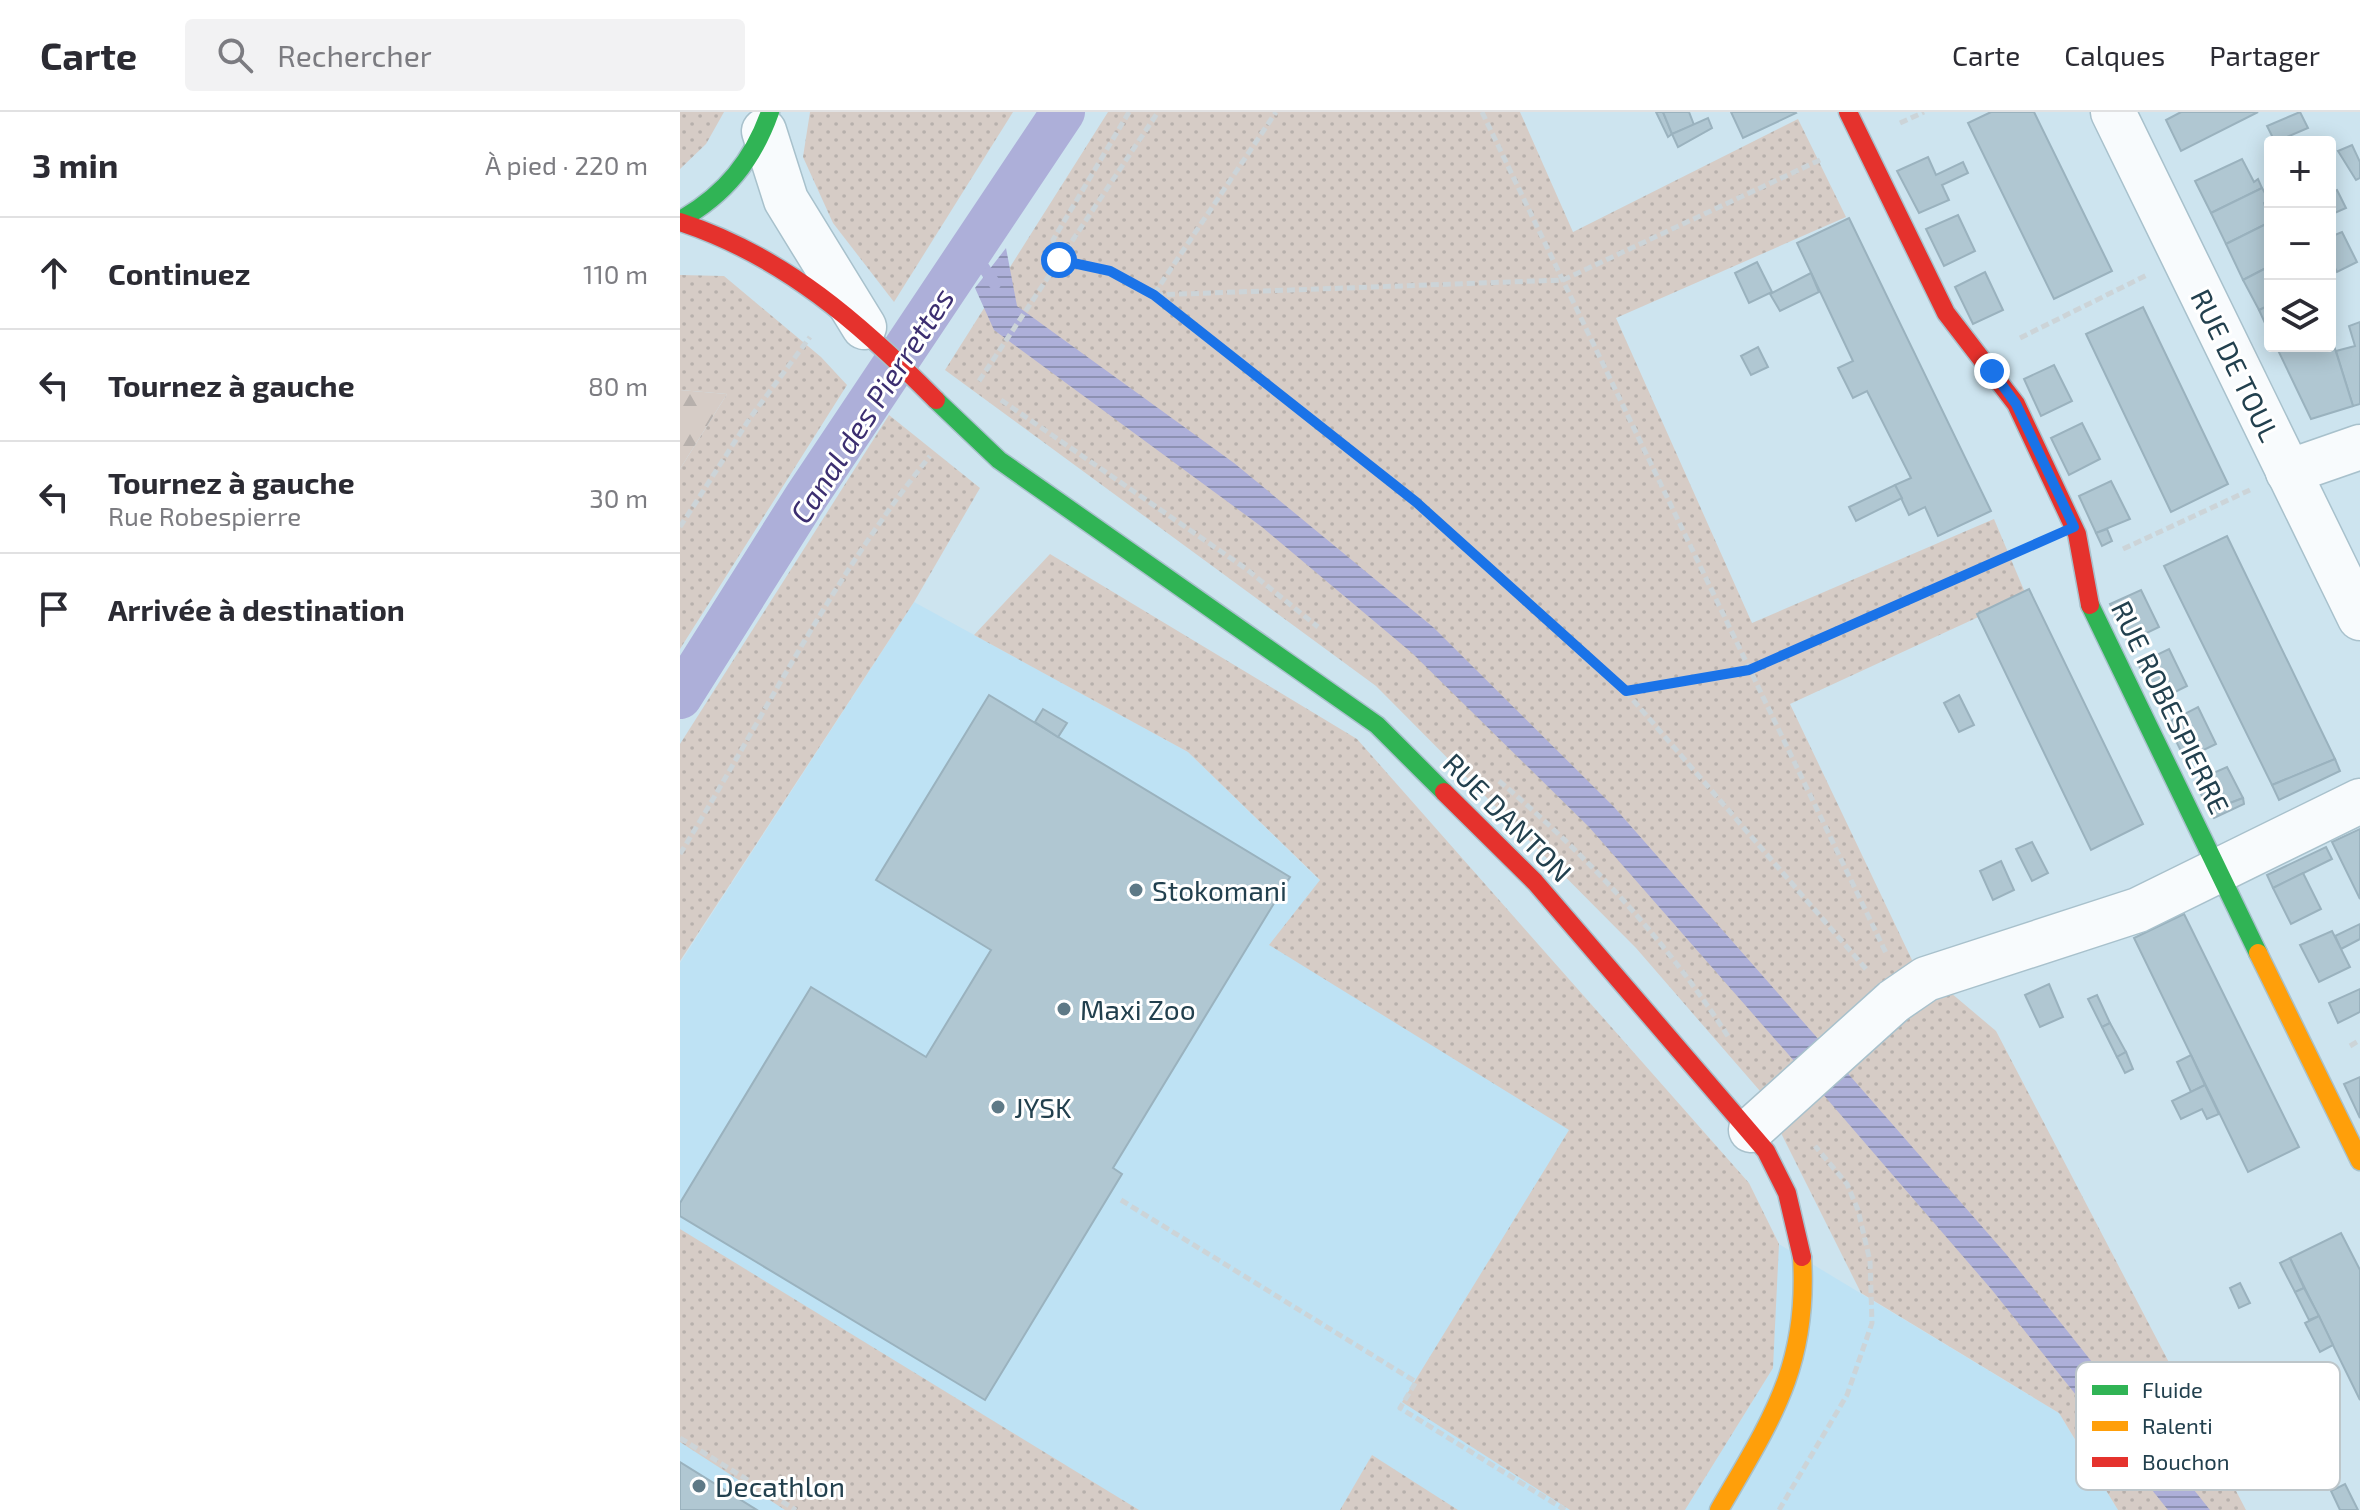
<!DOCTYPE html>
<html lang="fr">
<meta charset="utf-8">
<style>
body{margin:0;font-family:"Exo 2",sans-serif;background:#f2f2f3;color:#2b2b33}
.controls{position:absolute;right:24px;top:24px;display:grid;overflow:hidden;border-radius:8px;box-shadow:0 4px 20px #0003}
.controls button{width:72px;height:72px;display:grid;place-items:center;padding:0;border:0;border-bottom:2px solid #e1e1e2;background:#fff;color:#2b2b33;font:40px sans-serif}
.stop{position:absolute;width:24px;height:24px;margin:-18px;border:6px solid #1a73e8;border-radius:50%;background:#fff}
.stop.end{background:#1a73e8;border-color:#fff;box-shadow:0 2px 8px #0008}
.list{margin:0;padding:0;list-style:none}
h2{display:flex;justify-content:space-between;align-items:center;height:104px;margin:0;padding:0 32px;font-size:34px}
h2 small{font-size:26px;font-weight:400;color:#7c7c81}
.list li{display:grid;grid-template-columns:52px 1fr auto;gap:24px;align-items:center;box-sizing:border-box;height:112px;padding:0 32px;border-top:2px solid #e1e1e2}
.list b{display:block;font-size:30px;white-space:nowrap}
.list p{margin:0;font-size:26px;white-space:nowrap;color:#7c7c81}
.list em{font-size:26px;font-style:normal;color:#7c7c81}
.icon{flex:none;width:44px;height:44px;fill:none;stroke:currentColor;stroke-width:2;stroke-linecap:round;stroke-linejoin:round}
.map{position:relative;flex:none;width:1680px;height:1398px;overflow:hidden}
header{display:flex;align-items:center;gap:48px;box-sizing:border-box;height:112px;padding:0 40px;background:#fff;border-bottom:2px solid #e1e1e2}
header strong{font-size:38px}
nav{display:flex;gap:44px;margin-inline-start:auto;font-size:28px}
.search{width:560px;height:72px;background:#f2f2f3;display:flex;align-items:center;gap:20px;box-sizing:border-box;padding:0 28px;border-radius:8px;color:#7c7c81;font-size:30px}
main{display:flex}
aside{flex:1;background:#fff}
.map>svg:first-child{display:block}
.built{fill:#bee2f4}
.green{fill:url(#green-dots)}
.forest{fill:url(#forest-firs)}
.water{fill:url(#water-rules)}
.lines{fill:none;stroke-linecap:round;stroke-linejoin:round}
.stream{stroke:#adafd9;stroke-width:12}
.canal{stroke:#adafd9;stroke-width:44}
.building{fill:#b0c7d2;stroke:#9ab2be;stroke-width:2}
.street-casing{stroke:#a8c1cc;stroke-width:47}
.fast-casing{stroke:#a8c1cc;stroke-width:21}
.slow-casing{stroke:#a8c1cc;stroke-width:21}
.jam-casing{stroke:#a8c1cc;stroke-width:21}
.path{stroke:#ccd4d8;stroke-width:5;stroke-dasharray:8 4;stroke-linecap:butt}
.street{stroke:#f8fbfd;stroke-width:44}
.fast{stroke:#30b455;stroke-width:18}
.slow{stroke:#ff9f0a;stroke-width:18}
.jam{stroke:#e5322d;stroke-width:18}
.route{stroke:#1a73e8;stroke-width:10}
.poi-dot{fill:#5e7986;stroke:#fff;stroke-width:3}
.labels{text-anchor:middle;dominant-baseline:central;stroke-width:6;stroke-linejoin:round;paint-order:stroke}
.street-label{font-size:28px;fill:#22404e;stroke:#fff}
.poi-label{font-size:28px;fill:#22404e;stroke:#fff;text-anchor:start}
.water-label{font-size:30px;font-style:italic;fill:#3c2e70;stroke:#fff}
.key{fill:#fff;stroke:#bdc6ca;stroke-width:2}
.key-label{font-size:22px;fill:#22404e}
</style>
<header>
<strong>Carte</strong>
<div class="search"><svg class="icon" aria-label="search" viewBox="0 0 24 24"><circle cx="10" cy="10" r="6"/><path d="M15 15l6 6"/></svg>Rechercher</div>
<nav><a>Carte</a><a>Calques</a><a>Partager</a></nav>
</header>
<main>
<aside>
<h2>3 min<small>À pied · 220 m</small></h2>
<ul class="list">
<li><svg class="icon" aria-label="ahead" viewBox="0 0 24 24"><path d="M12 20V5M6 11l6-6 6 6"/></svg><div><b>Continuez</b></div><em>110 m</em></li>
<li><svg class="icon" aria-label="left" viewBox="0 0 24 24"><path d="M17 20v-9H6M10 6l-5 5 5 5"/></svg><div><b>Tournez à gauche</b></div><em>80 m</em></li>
<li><svg class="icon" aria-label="left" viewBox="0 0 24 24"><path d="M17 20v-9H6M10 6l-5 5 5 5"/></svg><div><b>Tournez à gauche</b><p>Rue Robespierre</p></div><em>30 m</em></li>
<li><svg class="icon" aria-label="arrive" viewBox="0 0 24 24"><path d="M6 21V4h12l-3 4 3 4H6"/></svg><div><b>Arrivée à destination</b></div></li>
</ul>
</aside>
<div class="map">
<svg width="1680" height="1398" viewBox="0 0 1680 1398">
<defs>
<pattern id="green-dots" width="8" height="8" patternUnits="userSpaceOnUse" patternTransform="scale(2)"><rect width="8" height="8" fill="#d6ccc6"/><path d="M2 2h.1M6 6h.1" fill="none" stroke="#b7b0ac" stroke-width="1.8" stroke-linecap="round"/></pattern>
<pattern id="forest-firs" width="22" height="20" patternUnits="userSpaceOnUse" patternTransform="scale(2)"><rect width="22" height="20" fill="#d6ccc6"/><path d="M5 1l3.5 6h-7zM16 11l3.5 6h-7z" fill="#b7b0ac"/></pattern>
<pattern id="water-rules" width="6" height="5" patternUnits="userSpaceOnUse" patternTransform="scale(2)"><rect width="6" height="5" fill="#adafd9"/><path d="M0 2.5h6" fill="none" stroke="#8c90b2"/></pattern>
</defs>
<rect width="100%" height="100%" fill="#cde4ef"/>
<polygon class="built" points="234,490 508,640 872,995 1379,1301 1438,1398 0,1398 0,851"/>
<g class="green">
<polygon points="0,0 44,0 26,32 0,57"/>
<polygon points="130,0 333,0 214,190 153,111 123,45"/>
<polygon points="428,0 840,0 893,120 1118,7 1166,105 936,206 1072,511 1314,407 1346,483 1110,592 1232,848 1316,919 1566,1398 1438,1398 1379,1301 1181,1181 1080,979 956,836 696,574 265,258"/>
<polygon points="0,163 44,164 141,245 167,273 0,537 0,357 47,282 0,278"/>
<polygon points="209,303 300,376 234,490 0,849 0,632"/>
<polygon points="370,442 677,627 1069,1071 1099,1132 1093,1256 1005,1398 890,1398 722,1290 889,1018 589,833 640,768 508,640 294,523"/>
<polygon points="0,1117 459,1398 105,1398 0,1330"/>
<polygon points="692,1343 778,1398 660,1398"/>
</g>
<polygon class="forest" points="0,278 47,282 0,357"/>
<g class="water">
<polygon points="326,136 337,194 554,351 753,515 934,695 1140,929 1115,950 909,715 732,541 582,415 314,218 295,176"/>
<polygon points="1164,957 1326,1142 1530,1398 1488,1398 1312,1178 1135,973"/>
</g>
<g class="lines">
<polyline class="stream" points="291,137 315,172"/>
<polyline class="canal" points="0,585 126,385 383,0"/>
</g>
<g class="building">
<polygon points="976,0 983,0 992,22 988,25"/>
<polygon points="983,0 1009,0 1014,13 992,22"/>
<polygon points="1051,0 1115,0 1116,1 1063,26"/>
<polygon points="1311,0 1354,0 1432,159 1374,187 1288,11"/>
<polygon points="1501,0 1578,0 1501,39 1486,8"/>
<polygon points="1620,0 1628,16 1595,30 1587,14"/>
<polygon points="1028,6 1032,16 998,35 992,22"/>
<polygon points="1672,33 1680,50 1680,66 1676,68 1658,39"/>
<polygon points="1248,45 1256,63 1283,50 1288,61 1262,73 1269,88 1239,101 1217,59"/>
<polygon points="1562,47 1574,70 1578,67 1582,76 1531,101 1515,69"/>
<polygon points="1582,76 1589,88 1584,91 1590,110 1546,132 1531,101"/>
<polygon points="1657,78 1666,96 1650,103 1650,81"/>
<polygon points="1278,103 1295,139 1264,154 1246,117"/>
<polygon points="1169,106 1311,399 1258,424 1245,395 1229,403 1215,373 1231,366 1187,279 1173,286 1158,256 1173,249 1117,131"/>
<polygon points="1590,110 1590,154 1563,168 1546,132"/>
<polygon points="1662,120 1677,150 1657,160 1650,146 1650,125"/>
<polygon points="1077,150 1092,180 1069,191 1055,161"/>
<polygon points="1590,154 1590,193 1579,198 1563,168"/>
<polygon points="1305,160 1323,198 1293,212 1275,175"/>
<polygon points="1131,161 1139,180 1100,199 1090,182"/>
<polygon points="1590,193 1590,222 1579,198"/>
<polygon points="1463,195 1548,372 1491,400 1406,222"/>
<polygon points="1680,210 1680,292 1673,294 1656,239 1675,234 1669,214"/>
<polygon points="1650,221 1673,294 1631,307 1596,234 1650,234"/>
<polygon points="1078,235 1088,255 1071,263 1061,244"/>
<polygon points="1374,253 1392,289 1361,304 1344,267"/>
<polygon points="1402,311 1420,347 1389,363 1371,326"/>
<polygon points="1431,369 1450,407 1416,421 1399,384"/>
<polygon points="1215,373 1222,386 1176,409 1169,395"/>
<polygon points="1427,417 1432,429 1422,434 1416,421"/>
<polygon points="1547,424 1655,647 1592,673 1484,454"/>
<polygon points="1349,477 1463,712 1411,738 1297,502"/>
<polygon points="1461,478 1479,515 1448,530 1430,492"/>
<polygon points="1489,537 1507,574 1477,589 1458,552"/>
<polygon points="309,583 610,765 433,1056 442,1062 305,1288 0,1104 0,1091 131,875 246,945 311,838 196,768"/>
<polygon points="1279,583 1294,613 1279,620 1264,591"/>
<polygon points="1518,595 1536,632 1505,647 1487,611"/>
<polygon points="363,597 387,611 378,625 355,610"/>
<polygon points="1655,647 1660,659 1599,688 1592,673"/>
<polygon points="1547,655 1563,686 1529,699 1515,669"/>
<polygon points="1563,686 1564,692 1534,706 1529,699"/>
<polygon points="1680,717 1680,787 1652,730"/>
<polygon points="1352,730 1368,761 1352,769 1336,737"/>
<polygon points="1646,735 1652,747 1593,776 1587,763"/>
<polygon points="1321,749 1334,778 1313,788 1300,759"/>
<polygon points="1623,761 1641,797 1611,812 1593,776"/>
<polygon points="1504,802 1619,1035 1568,1060 1454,826"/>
<polygon points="1680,812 1680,827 1661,837 1655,824"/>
<polygon points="1652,819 1670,855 1639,870 1620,833"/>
<polygon points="1369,872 1383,905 1360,915 1345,883"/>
<polygon points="1680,877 1680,900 1658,911 1649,891"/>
<polygon points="1417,883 1430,911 1422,915 1408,887"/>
<polygon points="1430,911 1446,940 1437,945 1422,915"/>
<polygon points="1446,940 1453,957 1445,961 1437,945"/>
<polygon points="1511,943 1525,973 1511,980 1497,950"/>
<polygon points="1680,965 1680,1006 1664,972"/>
<polygon points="1525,973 1539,1002 1527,1007 1522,997 1501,1007 1492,989"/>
<polygon points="1661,1121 1680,1158 1680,1288 1610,1146"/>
<polygon points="1610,1146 1624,1176 1615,1180 1600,1151"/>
<polygon points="1560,1171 1570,1191 1559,1196 1550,1176"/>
<polygon points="1624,1176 1639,1204 1629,1208 1615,1180"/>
<polygon points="1639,1204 1653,1233 1640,1240 1625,1211"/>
<polygon points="0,1350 77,1398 0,1398"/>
<polygon points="1665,1372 1678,1398 1660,1398 1651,1379"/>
</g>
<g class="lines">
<defs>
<g id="street">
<polyline points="1433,0 1680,506"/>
<polyline points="84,19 106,88 184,215"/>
<polyline points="1608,360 1680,335"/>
<polyline points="1071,1018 1214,889 1246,867 1458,798 1680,689"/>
</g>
<g id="fast">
<path d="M0,108c45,-25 73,-60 90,-108"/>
<polyline points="256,288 319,348 697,613 764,680"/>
<polyline points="1410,493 1578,841"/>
</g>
<g id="slow">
<polyline points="1578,841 1680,1049"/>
<path d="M1039,1398c52,-90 90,-144 83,-253"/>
</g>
<g id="jam">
<polyline points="1168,0 1266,201 1336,292 1397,422 1410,493"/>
<path d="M0,110c104,34 181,102 256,178"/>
<polyline points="764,680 855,770 1086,1039 1107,1081 1122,1145"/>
</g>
</defs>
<use href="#street" class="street-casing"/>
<use href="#fast" class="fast-casing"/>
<use href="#slow" class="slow-casing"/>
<use href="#jam" class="jam-casing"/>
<g class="path">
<polyline points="449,0 373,128 379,148 430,159 474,183 736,390 934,566 1186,857"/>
<polyline points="802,0 1207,843"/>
<polyline points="1220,11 1244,0"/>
<polyline points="474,182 596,0"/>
<polyline points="475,183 883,168 1142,47"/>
<polyline points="1340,226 1467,163"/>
<polyline points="299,269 478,0"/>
<polyline points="321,288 565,456 638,515"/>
<polyline points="0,415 70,306 130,225"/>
<polyline points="1443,437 1572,377"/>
<polyline points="946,579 1069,558 1357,431"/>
<path d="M819,669c87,73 169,161 230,257"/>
<path d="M0,742c82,-133 151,-276 250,-398"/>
<polyline points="1670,934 1680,928"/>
<polyline points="441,1088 736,1270 720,1296 885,1398"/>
<polyline points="0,1326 116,1398"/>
<polyline points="1099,1398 1167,1283 1192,1211 1190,1149 1178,1098 1167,1072 1135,1034"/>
</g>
<use href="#street" class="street"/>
<use href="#fast" class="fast"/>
<use href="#slow" class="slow"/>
<use href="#jam" class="jam"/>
</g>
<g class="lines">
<polyline class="route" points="379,148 430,159 474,183 736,390 946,579 1069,558 1394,415 1336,292 1312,259"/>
</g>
<g class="poi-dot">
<circle cx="456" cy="778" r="8"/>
<circle cx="384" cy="897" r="8"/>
<circle cx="318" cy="995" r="8"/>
<circle cx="19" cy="1374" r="8"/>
</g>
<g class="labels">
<g class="street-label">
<text transform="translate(1556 253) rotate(64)">RUE DE TOUL</text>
<text transform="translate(1491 595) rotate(64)">RUE ROBESPIERRE</text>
<text transform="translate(828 705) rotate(45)">RUE DANTON</text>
</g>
<g class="poi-label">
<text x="472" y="778">Stokomani</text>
<text x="400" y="897">Maxi Zoo</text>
<text x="334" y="995">JYSK</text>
<text x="35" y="1374">Decathlon</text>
</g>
<g class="water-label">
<text transform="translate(191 293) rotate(-57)">Canal des Pierrettes</text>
</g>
</g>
<rect x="1396" y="1250" width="264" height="128" rx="12" class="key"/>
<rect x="1412" y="1273" width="36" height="10" fill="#30b455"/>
<rect x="1412" y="1309" width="36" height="10" fill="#ff9f0a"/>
<rect x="1412" y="1345" width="36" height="10" fill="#e5322d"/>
<g class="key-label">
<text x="1462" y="1286">Fluide</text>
<text x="1462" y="1322">Ralenti</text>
<text x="1462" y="1358">Bouchon</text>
</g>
</svg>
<div class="controls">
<button>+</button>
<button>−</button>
<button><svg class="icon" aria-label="layers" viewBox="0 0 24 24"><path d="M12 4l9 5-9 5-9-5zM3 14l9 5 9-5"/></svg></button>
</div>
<div class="stop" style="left:379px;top:148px"></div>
<div class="stop end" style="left:1312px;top:259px"></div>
</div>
</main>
